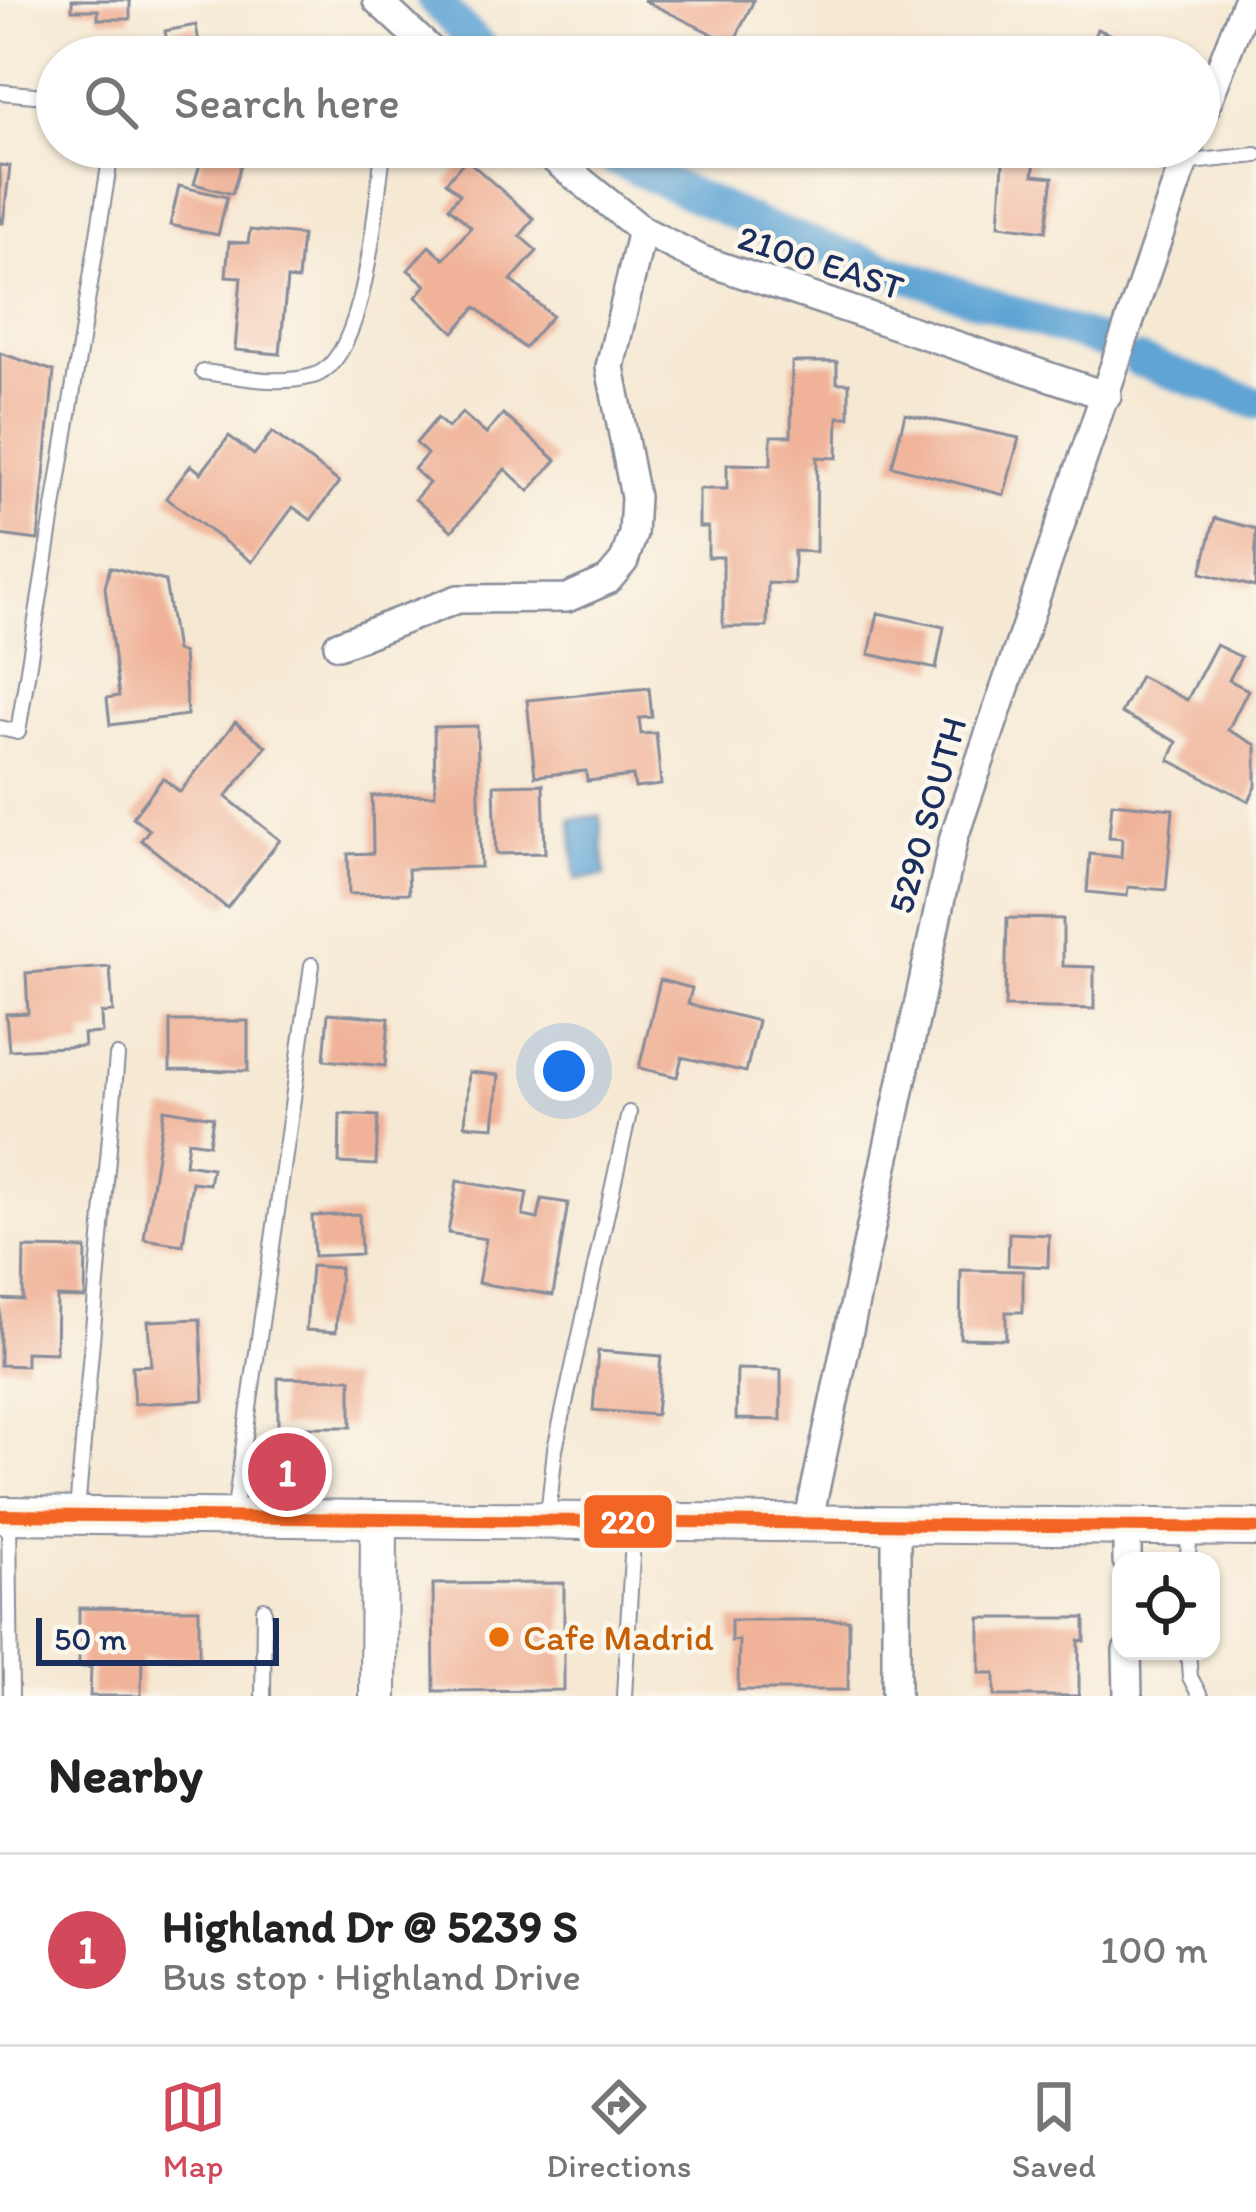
<!DOCTYPE html>
<meta charset="utf-8">
<style>
body{margin:0;font-family:Itim,sans-serif;background:#f6f6f6;color:#222}
.controls{position:absolute;right:36px;bottom:36px;display:grid;overflow:hidden;border-radius:24px;box-shadow:0 3px 9px #0004}
.controls button{width:108px;height:108px;display:grid;place-items:center;padding:0;border:0;border-bottom:3px solid #e0e0e0;background:#fff;color:#222;font:60px sans-serif}
.scale{position:absolute;left:36px;bottom:30px;width:243px;box-sizing:border-box;padding-left:12px;border:6px solid #1b2f5e;border-top:0;font-size:33px;line-height:42px;white-space:nowrap;color:#1b2f5e;-webkit-text-stroke:9px #fbf7ec;paint-order:stroke}
.you{position:absolute;left:564px;top:1071px;width:42px;height:42px;margin:-30px;border:9px solid #fff;border-radius:50%;background:#1a73e8;box-shadow:0 0 0 18px #1a73e833}
.badge{display:grid;place-items:center;width:78px;height:78px;border-radius:50%;background:#d1495b;color:#fff;font-size:39px;font-weight:700}
.pin{position:absolute;translate:-50% -50%;border:6px solid #fff;box-shadow:0 3px 12px #0006}
.list{margin:0;padding:0;list-style:none}
h2{display:flex;justify-content:space-between;align-items:center;height:156px;margin:0;padding:0 48px;font-size:51px}
h2 small{font-size:39px;font-weight:400;color:#767676}
.list li{display:grid;grid-template-columns:78px 1fr auto;gap:36px;align-items:center;box-sizing:border-box;height:192px;padding:0 48px;border-top:3px solid #e0e0e0}
.list b{display:block;font-size:45px;white-space:nowrap}
.list p{margin:0;font-size:39px;white-space:nowrap;color:#767676}
.list em{font-size:39px;font-style:normal;color:#767676}
.icon{flex:none;width:66px;height:66px;fill:none;stroke:currentColor;stroke-width:2;stroke-linecap:round;stroke-linejoin:round}
.map{position:relative;flex:none;width:1256px;height:1696px;overflow:hidden}
.search{position:absolute;background:#fff;box-shadow:0 3px 9px #0004;left:36px;right:36px;top:36px;height:132px;display:flex;align-items:center;gap:30px;box-sizing:border-box;padding:0 42px;border-radius:66px;color:#767676;font-size:45px}
.sheet{height:348px;background:#fff}
nav{display:flex;justify-content:space-around;align-items:center;box-sizing:border-box;height:168px;border-top:3px solid #e0e0e0;background:#fff;font-size:33px;color:#767676}
nav a{display:grid;justify-items:center;gap:6px}
nav .on{color:#d1495b}
.map>svg:first-child{display:block}
.water{fill:#5fa4d4;stroke:#3d6a99;stroke-width:3}
.lines{fill:none;stroke-linecap:round;stroke-linejoin:round}
.canal{stroke:#5fa4d4;stroke-width:33}
.building{fill:#f0b399}
.lane-casing{stroke:#888c99;stroke-width:18}
.street-casing{stroke:#888c99;stroke-width:32}
.secondary-casing{stroke:#888c99;stroke-width:40}
.lane{stroke:#fff;stroke-width:14}
.street{stroke:#fff;stroke-width:27}
.secondary{stroke:#fff;stroke-width:36}
.bus-1-casing{stroke:#fbf7ec;stroke-width:21}
.bus-1{stroke:#f26522;stroke-width:12}
.food-dot{fill:#e8710a;stroke:#fbf7ec;stroke-width:4.5}
.labels{text-anchor:middle;dominant-baseline:central;stroke-width:9;stroke-linejoin:round;paint-order:stroke}
.street-label{font-size:36px;fill:#1b2f5e;stroke:#fbf7ec}
.food-label{font-size:36px;fill:#c56008;stroke:#fbf7ec;text-anchor:start}
.line-badge{stroke:#fbf7ec;stroke-width:4.5}
.badge-label{font-size:33px;text-anchor:middle;font-weight:bold;fill:#fff}
</style>
<div class="map">
<svg width="1256" height="1696" viewBox="0 0 1256 1696">
<rect width="100%" height="100%" fill="#fbf7ec"/>
<filter id="ink" filterUnits="userSpaceOnUse"><feTurbulence type="fractalNoise" baseFrequency=".00833" numOctaves="2"/><feDisplacementMap in="SourceGraphic" scale="24" xChannelSelector="R" yChannelSelector="G"/><feConvolveMatrix kernelMatrix="1 2 1 2 8 2 1 2 1" color-interpolation-filters="sRGB"/></filter>
<filter id="wash" filterUnits="userSpaceOnUse"><feTurbulence type="fractalNoise" baseFrequency=".004" numOctaves="4" result="noise"/><feDisplacementMap in="SourceGraphic" scale="48" xChannelSelector="R" yChannelSelector="G"/><feGaussianBlur stdDeviation="2.7" result="paint"/><feColorMatrix in="noise" values="0 0 0 0 0 0 0 0 0 0 0 0 0 0 0 0 0 1.4 0 .05"/><feComposite in="paint" operator="in"/></filter>
<g filter="url(#wash)">
<rect width="100%" height="100%" fill="#f6e9d4"/>
<polygon class="water" points="600,816 605,876 576,879 571,819"/>
<g class="lines">
<g class="canal">
<polyline points="433,0 491,57"/>
<polyline points="599,147 616,160 761,226 1107,344"/>
<polyline points="1139,361 1256,403"/>
</g>
</g>
<g id="blocks">
<g class="building">
<polygon points="72,0 130,0 130,19 98,19 98,10 72,10"/>
<polygon points="643,0 754,0 733,44"/>
<polygon points="196,25 201,54 169,57 165,31"/>
<polygon points="1097,29 1167,57 1086,57"/>
<polygon points="205,147 246,147 232,194 194,184"/>
<polygon points="1004,147 1037,147 1033,175 1053,177 1046,231 999,225"/>
<polygon points="466,159 534,219 520,236 537,251 511,280 552,316 524,348 476,307 454,332 416,297 426,285 408,270 429,246 444,259 471,227 449,207 460,194 446,182"/>
<polygon points="0,165 10,166 3,223 0,223"/>
<polygon points="179,186 227,197 218,235 170,225"/>
<polygon points="250,230 302,235 298,280 287,279 280,354 235,350 241,277 226,276 229,242 248,243"/>
<polygon points="0,353 54,371 38,540 0,535"/>
<polygon points="792,362 837,362 837,383 849,383 849,417 838,417 837,458 817,457 816,552 794,551 794,584 768,583 767,627 723,627 723,557 708,557 708,527 699,527 699,489 727,489 727,464 771,465 771,436 791,436"/>
<polygon points="462,413 486,434 503,414 556,460 529,491 505,469 452,531 415,499 429,483 414,469 427,454 416,443 437,418 448,428"/>
<polygon points="905,414 1019,438 1004,495 892,466"/>
<polygon points="272,432 339,482 311,520 293,507 252,562 166,498 191,465 201,473 229,436 254,455"/>
<polygon points="1215,518 1256,529 1255,587 1201,573"/>
<polygon points="110,567 165,581 176,651 183,653 187,715 110,725 107,698 119,696 105,587"/>
<polygon points="878,613 944,627 936,669 869,654"/>
<polygon points="1216,645 1241,657 1229,680 1248,690 1228,730 1256,745 1256,787 1249,801 1169,760 1177,742 1121,713 1140,676 1187,700"/>
<polygon points="649,688 652,717 639,718 641,734 656,733 661,785 635,788 633,776 587,781 586,771 535,776 527,700"/>
<polygon points="235,722 266,746 226,797 280,840 227,908 141,840 149,830 133,817 163,778 180,792"/>
<polygon points="477,726 481,867 408,869 409,893 349,894 348,854 373,853 372,796 435,795 434,727"/>
<polygon points="543,784 545,853 496,854 494,785"/>
<polygon points="1112,803 1173,809 1166,890 1128,887 1127,896 1087,892 1090,854 1121,857 1122,838 1109,837"/>
<polygon points="1007,918 1063,919 1063,966 1094,967 1094,1009 1005,1007"/>
<polygon points="110,967 113,1012 101,1013 102,1033 83,1034 84,1046 9,1050 6,1014 28,1013 26,973"/>
<polygon points="660,980 692,988 688,1004 758,1021 746,1072 682,1057 677,1077 639,1068"/>
<polygon points="328,1013 389,1018 385,1066 324,1060"/>
<polygon points="170,1021 248,1021 248,1071 170,1070"/>
<polygon points="469,1072 499,1075 494,1127 465,1125"/>
<polygon points="164,1109 213,1117 209,1144 188,1141 185,1164 212,1168 209,1184 192,1182 183,1245 144,1239"/>
<polygon points="340,1114 378,1116 376,1165 339,1163"/>
<polygon points="457,1181 527,1193 523,1216 538,1219 542,1199 568,1203 553,1295 478,1283 486,1239 448,1233"/>
<polygon points="359,1214 361,1254 314,1256 312,1216"/>
<polygon points="1009,1233 1049,1235 1048,1267 1008,1265"/>
<polygon points="24,1248 86,1249 85,1298 57,1297 56,1353 26,1352 26,1366 0,1365 0,1299 23,1300"/>
<polygon points="311,1266 340,1268 336,1332 306,1330"/>
<polygon points="961,1270 1023,1271 1023,1312 1006,1312 1006,1339 960,1338"/>
<polygon points="200,1319 204,1400 134,1404 132,1366 151,1365 148,1321"/>
<polygon points="598,1351 661,1356 656,1415 593,1410"/>
<polygon points="737,1369 781,1370 781,1420 736,1419"/>
<polygon points="278,1378 351,1379 351,1427 278,1427"/>
<polygon points="564,1583 564,1690 434,1691 433,1584"/>
<polygon points="79,1608 199,1609 199,1658 142,1658 141,1696 90,1696 91,1667 79,1667"/>
<polygon points="980,1618 1085,1618 1085,1641 1079,1640 1079,1696 995,1696 995,1673 980,1673"/>
<polygon points="731,1620 849,1620 848,1690 738,1690 739,1640 731,1641"/>
</g>
</g>
</g>
<g filter="url(#ink)">
<use href="#blocks" fill-opacity="0" stroke="#888c99" stroke-width="3"/>
<g class="lines">
<defs>
<g id="lane">
<polyline points="403,57 410,32"/>
<polyline points="0,92 57,97"/>
<polyline points="1182,163 1256,155"/>
<path d="M203,372c36,4 74,14 110,4 55,-16 62,-177 71,-229"/>
<polyline points="0,728 18,732 112,147"/>
<polyline points="77,1511 117,1056"/>
<polyline points="234,1514 312,965"/>
<polyline points="9,1515 11,1696"/>
<polyline points="548,1516 555,1449 629,1113"/>
<polyline points="1188,1561 1189,1530"/>
<polyline points="1188,1651 1190,1677 1200,1696"/>
<polyline points="263,1696 264,1609"/>
<polyline points="624,1696 634,1521"/>
</g>
<g id="street">
<polyline points="377,0 438,57"/>
<polyline points="1199,123 1247,0"/>
<polyline points="539,147 642,230 702,260 1107,396"/>
<polyline points="338,645 458,599 567,598 608,580 624,561 633,534 635,497 610,367 642,230"/>
<polyline points="808,1523 954,837 1189,147"/>
<polyline points="1127,1527 1127,1561"/>
<polyline points="1127,1651 1128,1696"/>
<polyline points="896,1696 896,1524"/>
</g>
<g id="secondary">
<polyline points="0,1515 1256,1528"/>
<polyline points="378,1696 379,1519"/>
</g>
</defs>
<use href="#lane" class="lane-casing"/>
<use href="#street" class="street-casing"/>
<use href="#secondary" class="secondary-casing"/>
<use href="#lane" class="lane"/>
<use href="#street" class="street"/>
<use href="#secondary" class="secondary"/>
<defs>
<polyline id="bus-1" points="0,1515 1256,1528"/>
</defs>
<use href="#bus-1" class="bus-1-casing"/>
<use href="#bus-1" class="bus-1"/>
</g>
</g>
<circle class="food-dot" cx="499" cy="1637" r="12"/>
<g class="labels">
<g class="street-label">
<text transform="translate(821 262) rotate(18)">2100 EAST</text>
<text transform="translate(927 815) rotate(-74)">5290 SOUTH</text>
</g>
<g class="food-label">
<text x="523" y="1637">Cafe Madrid</text>
</g>
</g>
<rect class="line-badge" x="582" y="1493" width="92" height="57" rx="12" fill="#f26522"/>
<g class="badge-label">
<text x="628" y="1533">220</text>
</g>
</svg>
<div class="controls">
<button><svg class="icon" aria-label="locate" viewBox="0 0 24 24"><circle cx="12" cy="12" r="6"/><path d="M12 2v4M12 18v4M2 12h4M18 12h4"/></svg></button>
</div>
<div class="scale">50 m</div>
<div class="you"></div>
<div class="pin badge" style="left:287px;top:1472px">1</div>
<div class="search"><svg class="icon" aria-label="search" viewBox="0 0 24 24"><circle cx="10" cy="10" r="6"/><path d="M15 15l6 6"/></svg>Search here</div>
</div>
<section class="sheet">
<h2>Nearby<small></small></h2>
<ul class="list">
<li><span class="badge">1</span><div><b>Highland Dr @ 5239 S</b><p>Bus stop · Highland Drive</p></div><em>100 m</em></li>
</ul>
</section>
<nav>
<a class="on"><svg class="icon" aria-label="map" viewBox="0 0 24 24"><path d="M3 6l6-2 6 2 6-2v14l-6 2-6-2-6 2zM9 4v14M15 6v14"/></svg>Map</a>
<a><svg class="icon" aria-label="directions" viewBox="0 0 24 24"><path d="M12 3l9 9-9 9-9-9zM9 14v-3h6M13 9l2 2-2 2"/></svg>Directions</a>
<a><svg class="icon" aria-label="saved" viewBox="0 0 24 24"><path d="M7 4h10v16l-5-4-5 4z"/></svg>Saved</a>
</nav>
